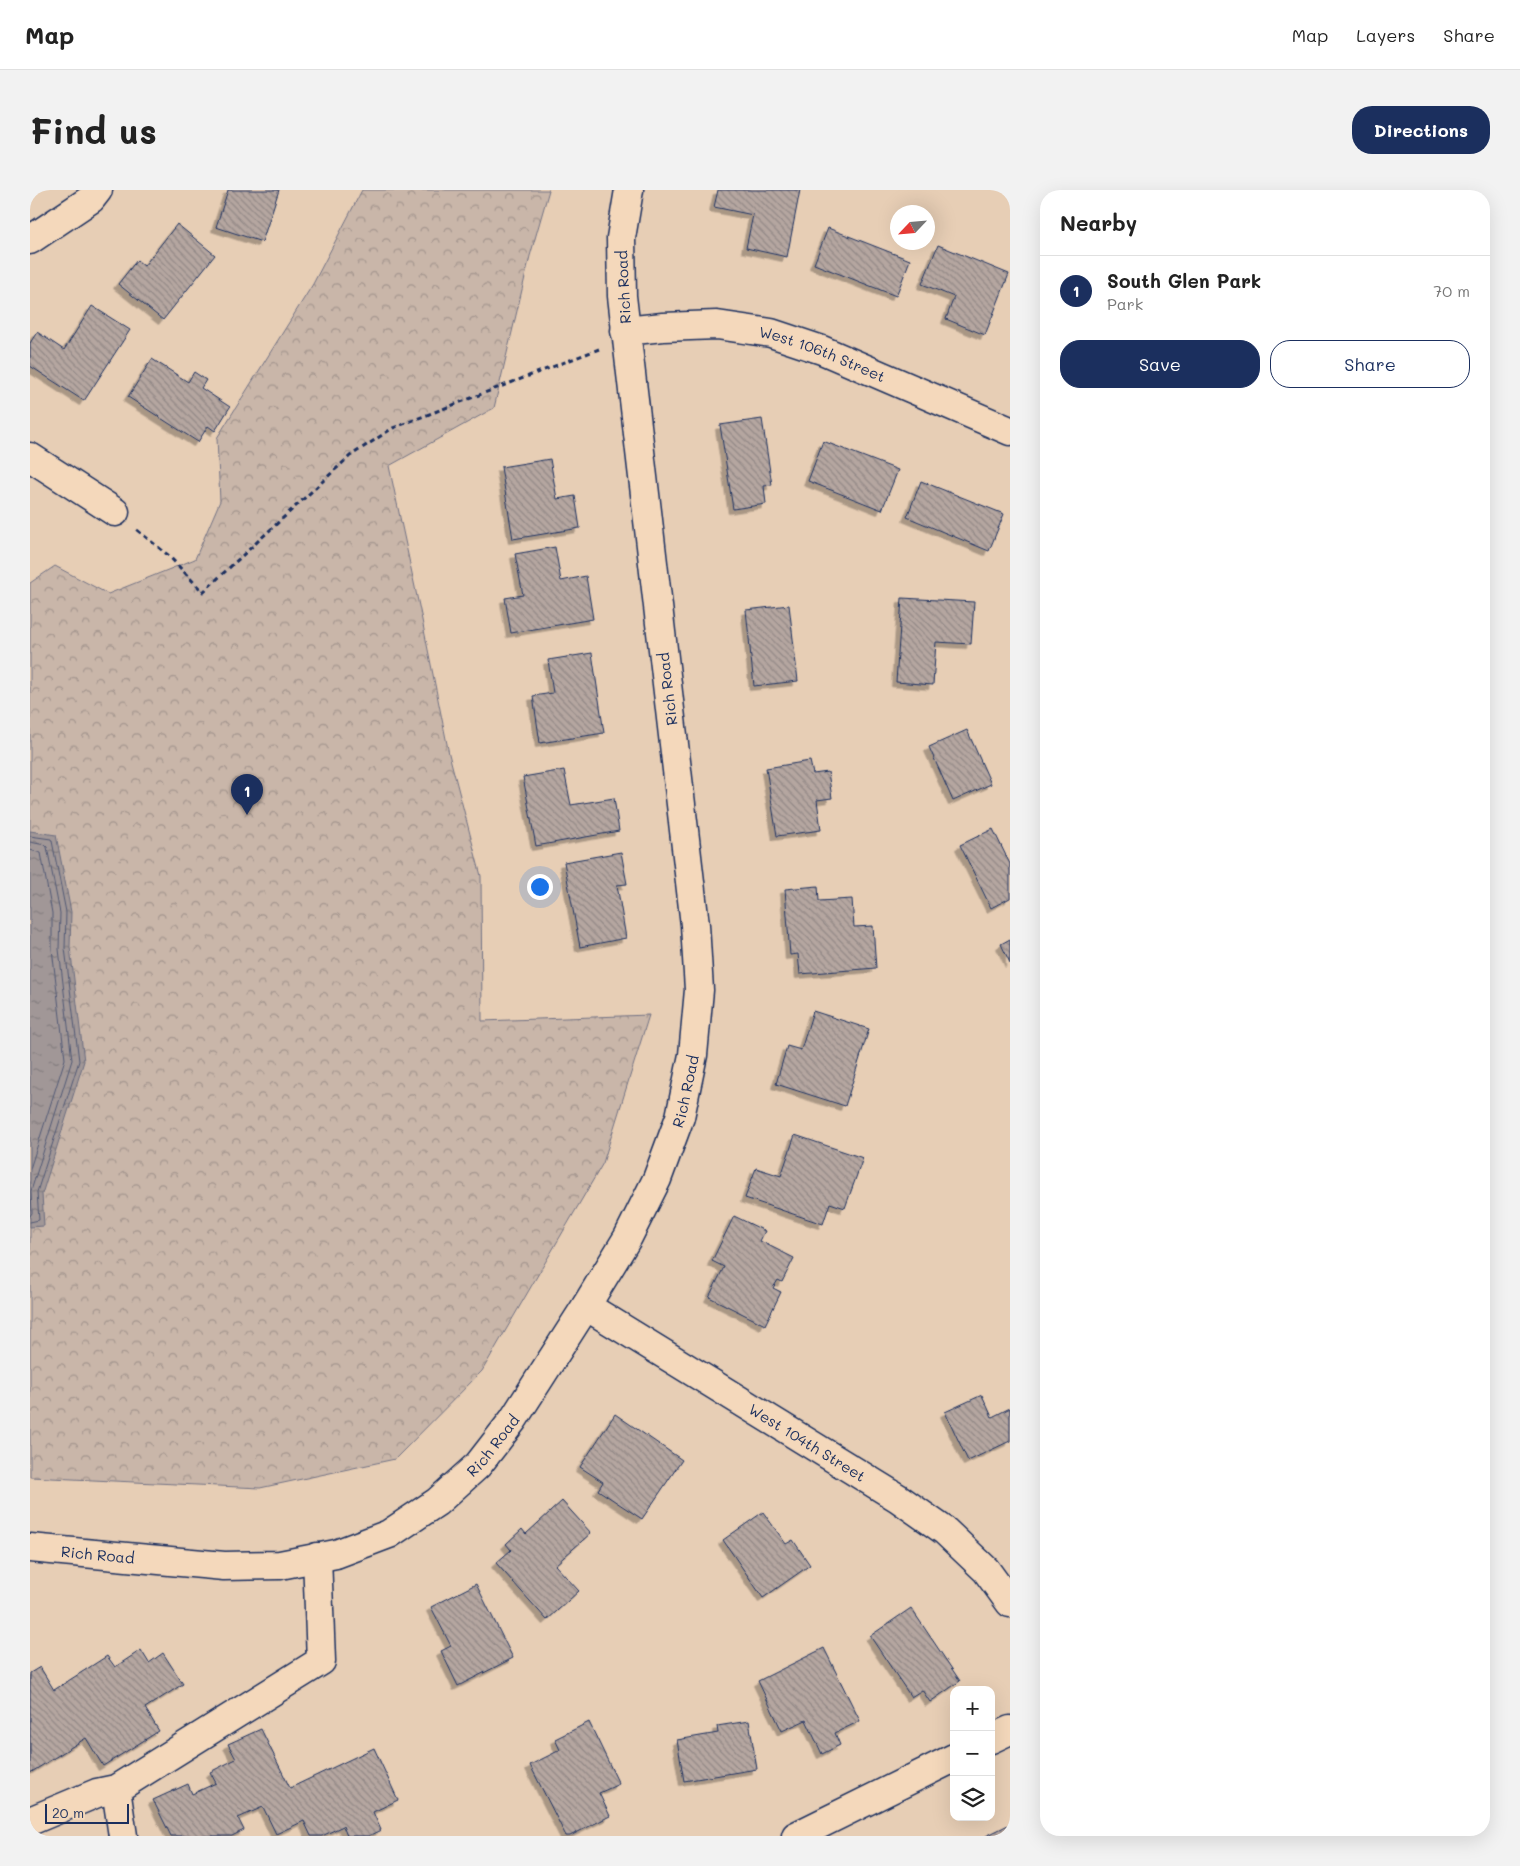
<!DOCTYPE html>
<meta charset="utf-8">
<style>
body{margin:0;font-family:Mali,sans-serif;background:#f2f2f2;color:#222}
.controls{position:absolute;right:15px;bottom:15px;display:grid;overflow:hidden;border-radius:10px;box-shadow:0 5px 20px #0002}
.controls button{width:45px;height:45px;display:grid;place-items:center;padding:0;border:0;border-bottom:1px solid #e0e0e0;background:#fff;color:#222;font:25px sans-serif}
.compass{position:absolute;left:860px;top:15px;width:45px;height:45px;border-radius:50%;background:#fff;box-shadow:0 5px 20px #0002;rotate:244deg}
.scale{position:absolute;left:15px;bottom:12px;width:84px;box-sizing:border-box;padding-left:5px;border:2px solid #1b2f5e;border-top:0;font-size:14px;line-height:18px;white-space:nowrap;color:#1b2f5e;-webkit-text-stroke:4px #f4d8bb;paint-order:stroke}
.you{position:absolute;left:509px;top:696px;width:18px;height:18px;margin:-12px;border:4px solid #fff;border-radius:50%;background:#1a73e8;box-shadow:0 0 0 8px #1a73e833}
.badge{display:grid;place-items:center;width:32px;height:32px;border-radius:50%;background:#1b2f5e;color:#fff;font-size:16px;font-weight:700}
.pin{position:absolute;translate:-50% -41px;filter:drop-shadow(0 1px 2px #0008)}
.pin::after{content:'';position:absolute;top:26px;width:18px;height:15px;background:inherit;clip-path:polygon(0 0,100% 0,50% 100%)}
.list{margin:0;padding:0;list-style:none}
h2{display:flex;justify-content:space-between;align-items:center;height:65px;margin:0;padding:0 20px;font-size:21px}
h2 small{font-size:16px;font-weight:400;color:#767676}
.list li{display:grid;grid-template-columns:32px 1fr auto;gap:15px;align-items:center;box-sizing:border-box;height:70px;padding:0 20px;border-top:1px solid #e0e0e0}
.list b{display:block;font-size:19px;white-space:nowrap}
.list p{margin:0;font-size:16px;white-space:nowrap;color:#767676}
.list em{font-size:16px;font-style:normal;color:#767676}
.actions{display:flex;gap:10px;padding:15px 20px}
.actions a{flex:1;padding:11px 0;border:1px solid #1b2f5e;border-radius:20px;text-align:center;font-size:18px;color:#1b2f5e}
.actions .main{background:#1b2f5e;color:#fff}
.icon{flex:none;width:28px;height:28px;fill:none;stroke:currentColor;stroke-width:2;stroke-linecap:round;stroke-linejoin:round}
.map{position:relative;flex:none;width:980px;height:1646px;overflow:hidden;border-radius:20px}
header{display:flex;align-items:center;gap:30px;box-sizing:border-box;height:70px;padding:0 25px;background:#fff;border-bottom:1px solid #e0e0e0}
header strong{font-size:24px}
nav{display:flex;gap:28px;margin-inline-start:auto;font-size:18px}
.intro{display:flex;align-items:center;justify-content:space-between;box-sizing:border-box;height:120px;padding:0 30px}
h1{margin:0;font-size:35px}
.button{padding:12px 22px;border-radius:20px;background:#1b2f5e;color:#fff;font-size:18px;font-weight:700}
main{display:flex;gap:30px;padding:0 30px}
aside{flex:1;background:#fff;border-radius:20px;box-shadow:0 5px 20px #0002}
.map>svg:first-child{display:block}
.park{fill:url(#park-crowns);stroke:#727284}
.water{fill:url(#water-ripples);stroke:#6b6d80}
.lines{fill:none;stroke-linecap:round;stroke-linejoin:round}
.shore{stroke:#515975;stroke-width:1}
.building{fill:url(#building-back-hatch);stroke:#1b2f5e;filter:url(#shadow)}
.minor-casing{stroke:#1b2f5e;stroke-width:31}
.path{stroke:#1b2f5e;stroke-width:3;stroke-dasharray:5 4;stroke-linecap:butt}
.minor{stroke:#f4d8bb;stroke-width:28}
.labels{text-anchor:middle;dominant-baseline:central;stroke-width:5;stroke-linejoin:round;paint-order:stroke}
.street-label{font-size:15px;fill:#1b2f5e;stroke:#f4d8bb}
</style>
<header>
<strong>Map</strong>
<nav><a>Map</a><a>Layers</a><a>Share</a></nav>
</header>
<div class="intro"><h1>Find us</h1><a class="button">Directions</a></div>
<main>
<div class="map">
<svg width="980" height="1646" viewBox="0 0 980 1646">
<defs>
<pattern id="park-crowns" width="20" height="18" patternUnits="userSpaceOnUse" patternTransform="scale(1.25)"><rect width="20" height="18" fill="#c9b6a9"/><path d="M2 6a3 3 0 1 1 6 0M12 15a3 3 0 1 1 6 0" fill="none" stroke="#a2948d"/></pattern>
<pattern id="water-ripples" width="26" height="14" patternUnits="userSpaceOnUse" patternTransform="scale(1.25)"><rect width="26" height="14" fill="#a19797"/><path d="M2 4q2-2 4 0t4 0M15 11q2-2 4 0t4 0" fill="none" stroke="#827c7e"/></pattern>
<pattern id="building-back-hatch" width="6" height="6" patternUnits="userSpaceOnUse" patternTransform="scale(1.25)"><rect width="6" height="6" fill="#b5a6a0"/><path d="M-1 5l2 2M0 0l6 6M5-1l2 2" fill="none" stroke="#928886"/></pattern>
<filter id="shadow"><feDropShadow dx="-4.5" dy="4.5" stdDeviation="0" flood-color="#0004"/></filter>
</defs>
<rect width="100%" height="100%" fill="#e7ceb5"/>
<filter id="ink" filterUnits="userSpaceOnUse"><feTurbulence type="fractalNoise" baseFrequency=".02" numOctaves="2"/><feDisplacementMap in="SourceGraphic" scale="10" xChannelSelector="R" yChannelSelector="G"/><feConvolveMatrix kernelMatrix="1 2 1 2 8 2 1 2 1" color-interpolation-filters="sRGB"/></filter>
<g filter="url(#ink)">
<polygon class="park" points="332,0 519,0 500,66 464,218 359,276 392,430 419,564 451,686 452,831 619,825 573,973 452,1181 365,1269 230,1298 0,1287 0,393 25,376 78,404 165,369 190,311 187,248 283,94"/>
<polygon class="water" points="0,641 26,645 41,722 40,757 54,871 12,1004 14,1036 0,1037"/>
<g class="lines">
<g class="shore">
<polyline points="0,646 21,649 22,651 36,722 35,758 49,871 7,1002 9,1030 0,1032"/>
<polyline points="0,652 15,655 17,657 30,723 29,759 42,870 1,1001 2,1023 0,1026"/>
<polyline points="0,660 11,663 22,723 22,759 35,869 0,979"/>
</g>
</g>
<g class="building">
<polygon points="198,0 249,0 232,52 186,37"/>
<polygon points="688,0 770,0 757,67 716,58 723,25 684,17"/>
<polygon points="147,34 185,65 133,130 88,94 107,70 114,76"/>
<polygon points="798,38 880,70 866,106 784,74"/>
<polygon points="908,55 979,84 955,145 916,129 924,107 892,94"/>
<polygon points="62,116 100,140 54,211 0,176 0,153 7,142 34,160"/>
<polygon points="122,169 158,192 164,182 176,190 171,198 200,217 185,241 178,236 168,252 98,207"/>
<polygon points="732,229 742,295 734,296 736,314 703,319 690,235"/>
<polygon points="793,251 868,280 852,320 778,291"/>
<polygon points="520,269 527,309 545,306 550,338 483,349 471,277"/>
<polygon points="891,291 974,324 959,361 877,327"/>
<polygon points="525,357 531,391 556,386 563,429 481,443 475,408 493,405 485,364"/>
<polygon points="872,408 944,412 941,454 906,452 903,495 866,492"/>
<polygon points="759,415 768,491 724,496 716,420"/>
<polygon points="562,463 574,543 510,553 503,506 523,503 518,470"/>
<polygon points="937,540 961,594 923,611 899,557"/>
<polygon points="780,571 783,584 798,582 802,608 787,610 791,640 747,646 736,578"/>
<polygon points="534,580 541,615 584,608 589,641 506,656 493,587"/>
<polygon points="963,639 980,674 980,708 961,718 930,655"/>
<polygon points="591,662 597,694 587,695 596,748 550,757 534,672"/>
<polygon points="788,696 789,711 822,709 824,737 843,736 846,778 770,784 768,764 760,765 755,699"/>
<polygon points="980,749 980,773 971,754"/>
<polygon points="783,821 839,839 815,916 746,894 757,856 771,860"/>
<polygon points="765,945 833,968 815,1018 800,1013 793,1034 715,1008 726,978 751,986"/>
<polygon points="704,1026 735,1041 730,1051 764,1068 752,1092 748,1090 743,1098 751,1102 735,1135 679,1107 694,1077 682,1071"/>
<polygon points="952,1205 962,1227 980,1218 980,1251 938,1271 915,1222"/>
<polygon points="585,1224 652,1270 612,1329 568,1300 573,1292 550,1277"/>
<polygon points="532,1311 561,1343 525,1375 549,1401 517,1430 466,1373 481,1360 476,1354 492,1339 496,1344"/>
<polygon points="733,1322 756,1354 763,1350 780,1375 733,1408 693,1350"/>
<polygon points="446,1394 483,1468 428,1496 411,1461 421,1456 401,1417"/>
<polygon points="881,1418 930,1491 900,1512 892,1500 881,1507 840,1446"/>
<polygon points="794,1458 830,1531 805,1543 810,1555 792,1564 776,1530 752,1541 728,1491"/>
<polygon points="111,1460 119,1473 133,1463 153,1494 115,1518 129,1541 73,1576 56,1548 0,1583 0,1483 10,1477 24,1500 77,1466 85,1477"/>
<polygon points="719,1531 727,1579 654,1591 647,1550 688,1543 687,1536"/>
<polygon points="559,1532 589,1594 569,1603 580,1626 540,1646 536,1646 500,1575 530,1560 525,1549"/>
<polygon points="231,1539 260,1598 344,1558 368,1610 343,1622 351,1640 338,1646 317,1646 313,1636 292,1646 281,1646 274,1631 246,1644 233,1617 208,1628 214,1640 202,1646 141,1646 123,1610 158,1594 162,1604 186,1593 180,1582 206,1569 198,1554"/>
<polygon points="980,1634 980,1646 956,1646"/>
</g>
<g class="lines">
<defs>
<g id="minor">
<polyline points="0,50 61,9 68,0"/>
<path id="s1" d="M595,141l38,-4 54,-2 54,8 51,17 188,81"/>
<polyline points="0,267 85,322"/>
<path id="s2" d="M556,1116l312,192 47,33 41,39 24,33"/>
<path id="s3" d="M0,1358l194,18 56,-1 56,-11 53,-20 48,-32 41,-37 35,-45 73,-114 42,-69 29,-58 23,-62 13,-62 6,-65 -4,-65 -73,-629 -1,-58 8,-48"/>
<polyline points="961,1549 980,1540"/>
<polyline points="86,1599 93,1646"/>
<polyline points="0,1631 67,1603 86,1599 291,1471 287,1367"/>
<polyline points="766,1646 924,1568"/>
</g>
</defs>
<use href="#minor" class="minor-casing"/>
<polyline class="path" points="107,340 138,365 173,402 320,266 363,238 569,159"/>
<use href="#minor" class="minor"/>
</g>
</g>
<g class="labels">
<g class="street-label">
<text transform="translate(593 97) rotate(-93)">Rich Road</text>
<text stroke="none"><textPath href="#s1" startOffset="202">West 106th Street</textPath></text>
<text transform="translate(637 499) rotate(-97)">Rich Road</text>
<text stroke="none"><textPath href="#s3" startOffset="908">Rich Road</textPath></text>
<text stroke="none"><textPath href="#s2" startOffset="260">West 104th Street</textPath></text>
<text stroke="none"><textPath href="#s3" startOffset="502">Rich Road</textPath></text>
<text stroke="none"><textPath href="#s3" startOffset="68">Rich Road</textPath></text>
</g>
</g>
</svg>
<div class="controls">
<button>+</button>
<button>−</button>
<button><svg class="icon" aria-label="layers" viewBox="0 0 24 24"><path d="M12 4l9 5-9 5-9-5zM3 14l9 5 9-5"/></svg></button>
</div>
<svg class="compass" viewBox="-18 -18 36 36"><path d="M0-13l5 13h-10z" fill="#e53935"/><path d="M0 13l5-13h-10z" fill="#767676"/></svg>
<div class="scale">20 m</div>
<div class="you"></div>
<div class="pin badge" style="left:217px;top:625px">1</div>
</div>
<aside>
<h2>Nearby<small></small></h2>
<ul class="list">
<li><span class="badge">1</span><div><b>South Glen Park</b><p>Park</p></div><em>70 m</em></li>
</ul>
<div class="actions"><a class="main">Save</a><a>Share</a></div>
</aside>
</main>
